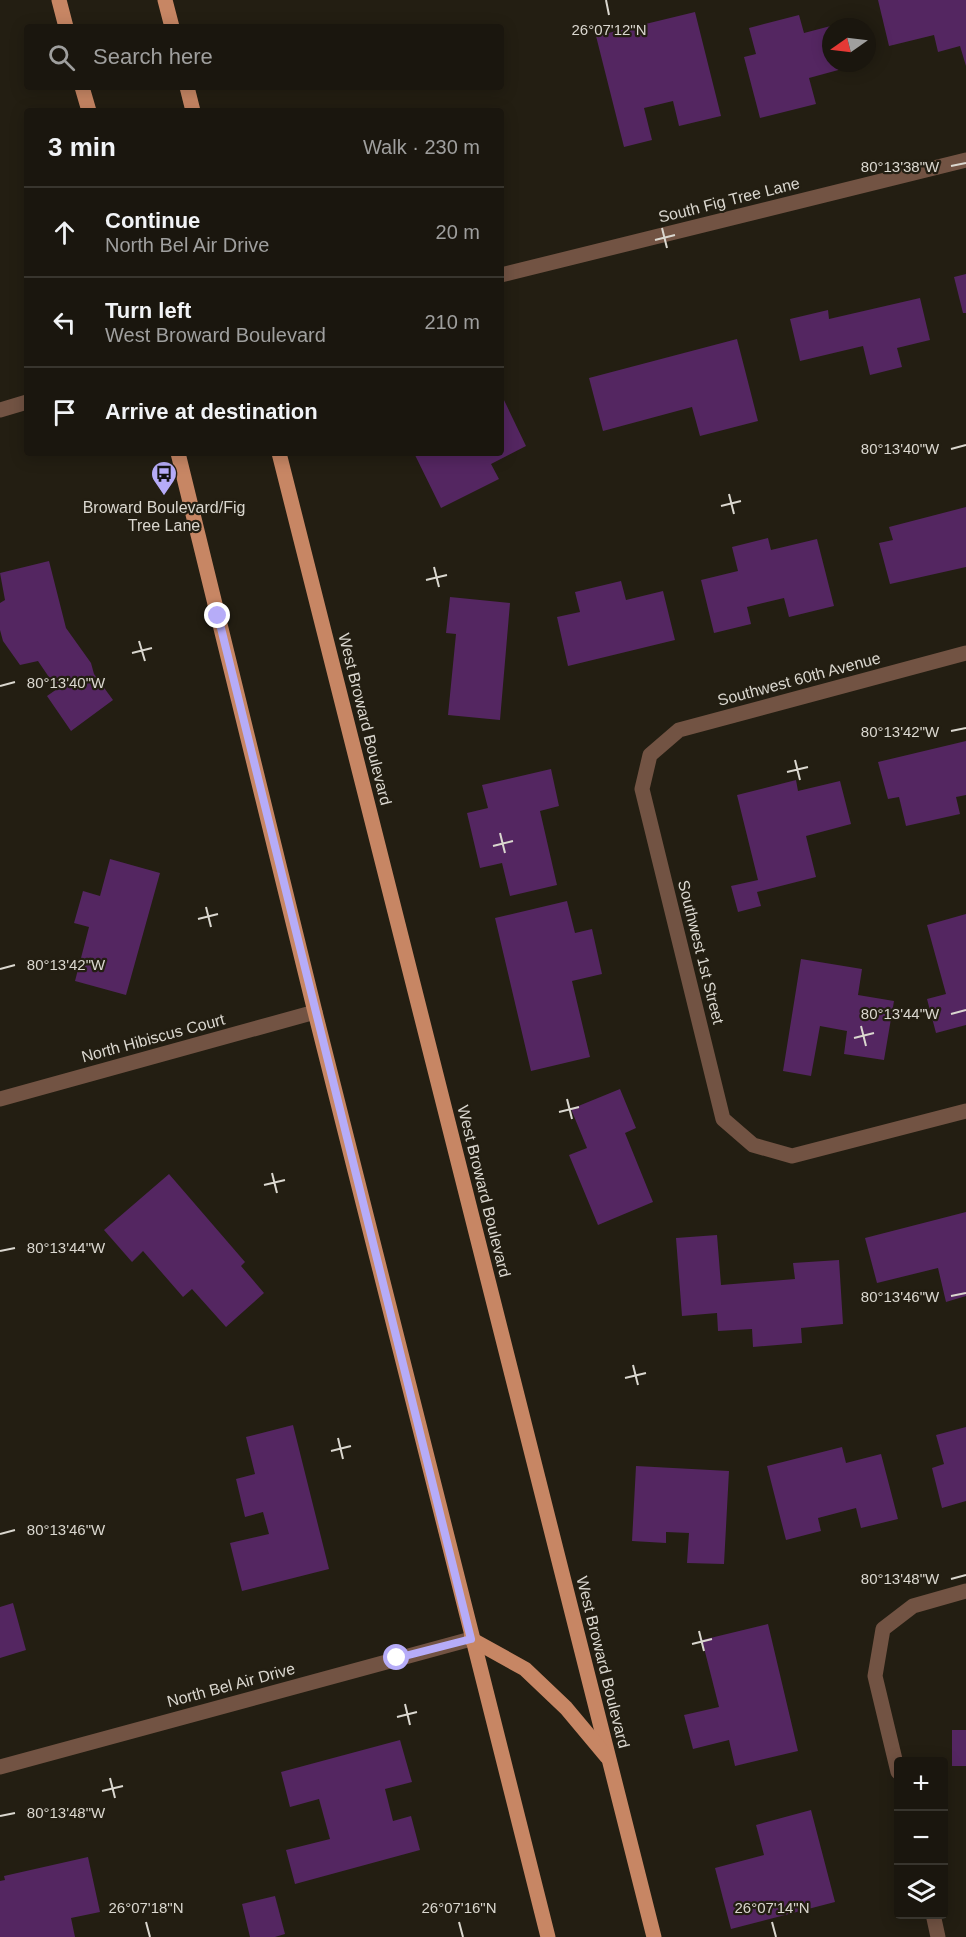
<!DOCTYPE html>
<meta charset="utf-8">
<style>
body{margin:0;font-family:Helvetica,sans-serif;background:#27231c;color:#f1f3f6}
.controls{position:absolute;right:18px;bottom:18px;display:grid;overflow:hidden;border-radius:6px;box-shadow:0 3px 15px #0003}
.controls button{width:54px;height:54px;display:grid;place-items:center;padding:0;border:0;border-bottom:2px solid #38352e;background:#1a160e;color:#f1f3f6;font:30px sans-serif}
.compass{position:absolute;left:822px;top:18px;width:54px;height:54px;border-radius:50%;background:#1a160e;box-shadow:0 3px 15px #0003;rotate:256deg}
.stop{position:absolute;width:18px;height:18px;margin:-14px;border:4px solid #b6acf8;border-radius:50%;background:#fff}
.stop.end{background:#b6acf8;border-color:#fff;box-shadow:0 2px 6px #0008}
.list{margin:0;padding:0;list-style:none}
h2{display:flex;justify-content:space-between;align-items:center;height:78px;margin:0;padding:0 24px;font-size:26px}
h2 small{font-size:20px;font-weight:400;color:#9f9f9e}
.list li{display:grid;grid-template-columns:39px 1fr auto;gap:18px;align-items:center;box-sizing:border-box;height:90px;padding:0 24px;border-top:2px solid #38352e}
.list b{display:block;font-size:22px;white-space:nowrap}
.list p{margin:0;font-size:20px;white-space:nowrap;color:#9f9f9e}
.list em{font-size:20px;font-style:normal;color:#9f9f9e}
.icon{flex:none;width:33px;height:33px;fill:none;stroke:currentColor;stroke-width:2;stroke-linecap:round;stroke-linejoin:round}
.map{position:relative;flex:none;width:966px;height:1937px;overflow:hidden}
.search{position:absolute;background:#1a160e;box-shadow:0 3px 15px #0003;left:24px;top:24px;width:480px;height:66px;display:flex;align-items:center;gap:15px;box-sizing:border-box;padding:0 21px;border-radius:6px;color:#9f9f9e;font-size:22px}
.panel{position:absolute;background:#1a160e;box-shadow:0 3px 15px #0003;left:24px;top:108px;width:480px;height:348px;border-radius:6px}
.map>svg:first-child{display:block}
.building{fill:#542661}
.lines{fill:none;stroke-linecap:round;stroke-linejoin:round}
.minor{stroke:#725343;stroke-width:15}
.primary{stroke:#c78664;stroke-width:15}
.route{stroke:#b6acf8;stroke-width:8}
.ticks{fill:none;stroke:#dad7cf;stroke-width:2}
.labels{text-anchor:middle;dominant-baseline:central;stroke-width:4.5;stroke-linejoin:round;paint-order:stroke}
.street-label{font-size:16px;fill:#dad7cf;stroke:#231e12}
.poi-label{font-size:16px;fill:#dad7cf;stroke:#231e12}
.ticks-label{font-size:15px;text-anchor:middle;fill:#dad7cf;stroke:#231e12;stroke-width:4.5;stroke-linejoin:round;paint-order:stroke}
</style>
<div class="map">
<svg width="966" height="1937" viewBox="0 0 966 1937">
<rect width="100%" height="100%" fill="#231e12"/>
<g class="building">
<polygon points="878,0 966,0 966,66 960,46 938,52 934,35 889,46"/>
<polygon points="695,12 721,116 679,126 673,101 644,108 652,140 624,147 596,36"/>
<polygon points="799,15 804,33 842,23 843,27 831,27 831,63 852,63 853,66 809,78 816,104 760,118 744,57 756,54 749,28"/>
<polygon points="966,274 966,313 963,313 954,277"/>
<polygon points="920,298 930,340 897,348 902,367 870,375 863,346 800,361 790,319 828,310 829,319"/>
<polygon points="737,339 758,421 700,436 692,407 603,431 589,378"/>
<polygon points="501,398 503,398 526,446 491,464 499,479 441,508 414,453 501,453"/>
<polygon points="966,507 966,567 890,584 879,543 893,540 889,527"/>
<polygon points="768,538 771,550 817,539 834,606 789,617 784,598 747,607 751,624 714,633 701,580 738,571 732,547"/>
<polygon points="49,561 66,628 91,663 94,674 113,700 71,731 47,696 57,689 38,661 20,665 3,641 0,630 0,603 5,600 0,573"/>
<polygon points="621,581 626,600 663,591 675,640 568,666 557,617 580,612 575,592"/>
<polygon points="450,597 510,603 500,720 448,715 456,634 446,633"/>
<polygon points="966,741 966,795 956,797 960,814 906,826 899,797 888,799 878,762"/>
<polygon points="551,769 559,806 540,811 557,885 510,896 502,863 480,868 467,813 488,808 482,785"/>
<polygon points="796,780 798,791 840,781 851,824 806,836 816,877 757,892 761,906 738,912 731,886 758,880 737,795"/>
<polygon points="110,859 160,873 126,995 75,981 89,927 74,923 83,891 100,896"/>
<polygon points="567,901 575,933 592,929 602,974 572,981 590,1057 531,1071 495,918"/>
<polygon points="966,914 966,1025 936,1033 927,999 946,994 927,925"/>
<polygon points="801,959 862,969 858,995 894,1001 884,1060 844,1054 847,1031 820,1026 811,1076 783,1071"/>
<polygon points="620,1089 636,1128 625,1133 653,1202 598,1225 569,1155 587,1148 571,1109"/>
<polygon points="169,1174 245,1262 241,1266 264,1293 226,1327 192,1289 183,1297 143,1251 132,1262 104,1230"/>
<polygon points="966,1212 966,1296 946,1302 938,1268 877,1283 865,1238"/>
<polygon points="717,1235 721,1285 795,1279 793,1263 839,1260 843,1324 801,1328 802,1343 753,1347 752,1329 718,1331 717,1313 682,1316 676,1238"/>
<polygon points="293,1425 329,1569 242,1591 230,1543 269,1534 263,1512 245,1517 236,1479 255,1474 246,1437"/>
<polygon points="966,1427 966,1501 942,1508 932,1468 944,1464 936,1435"/>
<polygon points="842,1447 846,1463 881,1454 898,1519 861,1528 856,1508 818,1518 821,1531 786,1540 767,1466"/>
<polygon points="636,1466 729,1471 724,1564 687,1563 689,1533 666,1532 666,1543 632,1541"/>
<polygon points="13,1603 26,1650 0,1658 0,1607"/>
<polygon points="768,1624 798,1751 735,1766 729,1740 693,1749 684,1715 719,1707 702,1640"/>
<rect x="952" y="1730" width="14" height="36"/>
<polygon points="400,1740 412,1782 385,1789 393,1821 411,1816 420,1850 295,1884 286,1850 330,1839 319,1799 290,1807 281,1772"/>
<polygon points="811,1810 835,1902 731,1929 715,1868 764,1855 756,1825"/>
<polygon points="88,1857 100,1912 71,1918 75,1937 0,1937 0,1881 5,1880 4,1876"/>
<polygon points="275,1896 285,1934 275,1937 250,1937 242,1904"/>
</g>
<g class="lines">
<g class="minor">
<polyline points="501,275 966,160"/>
<polyline points="0,410 27,402"/>
<polyline points="966,653 679,730 650,755 642,789 723,1119 753,1145 792,1156 966,1111"/>
<polyline points="0,1099 315,1012"/>
<polyline points="0,1767 471,1639"/>
<polyline points="898,1772 875,1676 883,1629 913,1606 966,1591"/>
<polyline points="933,1914 938,1937"/>
</g>
<g class="primary">
<polyline points="59,0 66,27"/>
<polyline points="165,0 172,27"/>
<polyline points="82,87 89,111"/>
<polyline points="187,87 193,111"/>
<polyline points="178,453 315,1012 548,1937"/>
<polyline points="279,453 654,1937"/>
<polyline points="471,1639 525,1669 566,1708 607,1757"/>
</g>
</g>
<g class="lines">
<polyline class="route" points="218,616 471,1639 397,1658"/>
</g>
<path class="ticks" d="M606,0l3,15M951,166l15,-3M662,228l5,20M655,240l20,-5M951,449l15,-4M729,494l5,20M721,506l20,-5M434,567l5,20M426,580l21,-5M139,641l6,20M132,653l20,-5M0,686l15,-4M951,731l15,-3M795,760l5,20M787,772l21,-5M500,833l5,20M493,846l20,-5M206,907l5,20M198,919l20,-5M0,969l15,-4M951,1014l15,-4M861,1026l5,20M854,1038l20,-5M567,1099l5,20M559,1112l20,-5M272,1173l5,20M264,1185l21,-5M0,1251l15,-3M951,1296l15,-3M633,1365l5,20M625,1378l21,-5M338,1438l5,21M331,1451l20,-5M0,1534l15,-4M951,1579l15,-4M699,1631l5,20M692,1644l20,-5M405,1704l5,21M397,1717l20,-5M110,1778l5,20M102,1791l21,-5M0,1816l15,-3M146,1922l4,15M459,1922l4,15M772,1922l4,15"/>
<defs>
<symbol id="bus-pin" viewBox="-11 -11 22 30"><path d="M0 17L-7.5 6A9.5 9.5 0 1 1 7.5 6Z" fill="#b6acf8" stroke="#231e12"/><path d="M-5-6H5V4H4V6H2V4H-2V6H-4V4H-5ZM-3.5-4V0h7V-4ZM-3.5 1.2v1.5H-2V1.2ZM2 1.2v1.5H3.5V1.2Z" fill="#111"/></symbol>
</defs>
<g fill-rule="evenodd">
<use href="#bus-pin" x="149" y="459" width="30" height="40"/>
</g>
<g class="labels">
<g class="street-label">
<text transform="translate(729 200) rotate(-14)">South Fig Tree Lane</text>
<text transform="translate(799 679) rotate(-15)">Southwest 60th Avenue</text>
<text transform="translate(365 719) rotate(76)">West Broward Boulevard</text>
<text transform="translate(701 952) rotate(76)">Southwest 1st Street</text>
<text transform="translate(153 1038) rotate(-15)">North Hibiscus Court</text>
<text transform="translate(484 1191) rotate(76)">West Broward Boulevard</text>
<text transform="translate(603 1662) rotate(76)">West Broward Boulevard</text>
<text transform="translate(231 1685) rotate(-15)">North Bel Air Drive</text>
</g>
<g class="poi-label">
<text x="164" y="507">Broward Boulevard/Fig<tspan x="164" dy="18">Tree Lane</tspan></text>
</g>
</g>
<g class="ticks-label">
<text x="609" y="35">26°07'12"N</text>
<text x="900" y="172">80°13'38"W</text>
<text x="900" y="454">80°13'40"W</text>
<text x="66" y="688">80°13'40"W</text>
<text x="900" y="737">80°13'42"W</text>
<text x="66" y="970">80°13'42"W</text>
<text x="900" y="1019">80°13'44"W</text>
<text x="66" y="1253">80°13'44"W</text>
<text x="900" y="1302">80°13'46"W</text>
<text x="66" y="1535">80°13'46"W</text>
<text x="900" y="1584">80°13'48"W</text>
<text x="66" y="1818">80°13'48"W</text>
<text x="146" y="1913">26°07'18"N</text>
<text x="459" y="1913">26°07'16"N</text>
<text x="772" y="1913">26°07'14"N</text>
</g>
</svg>
<div class="controls">
<button>+</button>
<button>−</button>
<button><svg class="icon" aria-label="layers" viewBox="0 0 24 24"><path d="M12 4l9 5-9 5-9-5zM3 14l9 5 9-5"/></svg></button>
</div>
<svg class="compass" viewBox="-18 -18 36 36"><path d="M0-13l5 13h-10z" fill="#e53935"/><path d="M0 13l5-13h-10z" fill="#9f9f9e"/></svg>
<div class="stop" style="left:397px;top:1658px"></div>
<div class="stop end" style="left:218px;top:616px"></div>
<div class="search"><svg class="icon" aria-label="search" viewBox="0 0 24 24"><circle cx="10" cy="10" r="6"/><path d="M15 15l6 6"/></svg>Search here</div>
<section class="panel">
<h2>3 min<small>Walk · 230 m</small></h2>
<ul class="list">
<li><svg class="icon" aria-label="ahead" viewBox="0 0 24 24"><path d="M12 20V5M6 11l6-6 6 6"/></svg><div><b>Continue</b><p>North Bel Air Drive</p></div><em>20 m</em></li>
<li><svg class="icon" aria-label="left" viewBox="0 0 24 24"><path d="M17 20v-9H6M10 6l-5 5 5 5"/></svg><div><b>Turn left</b><p>West Broward Boulevard</p></div><em>210 m</em></li>
<li><svg class="icon" aria-label="arrive" viewBox="0 0 24 24"><path d="M6 21V4h12l-3 4 3 4H6"/></svg><div><b>Arrive at destination</b></div></li>
</ul>
</section>
</div>
